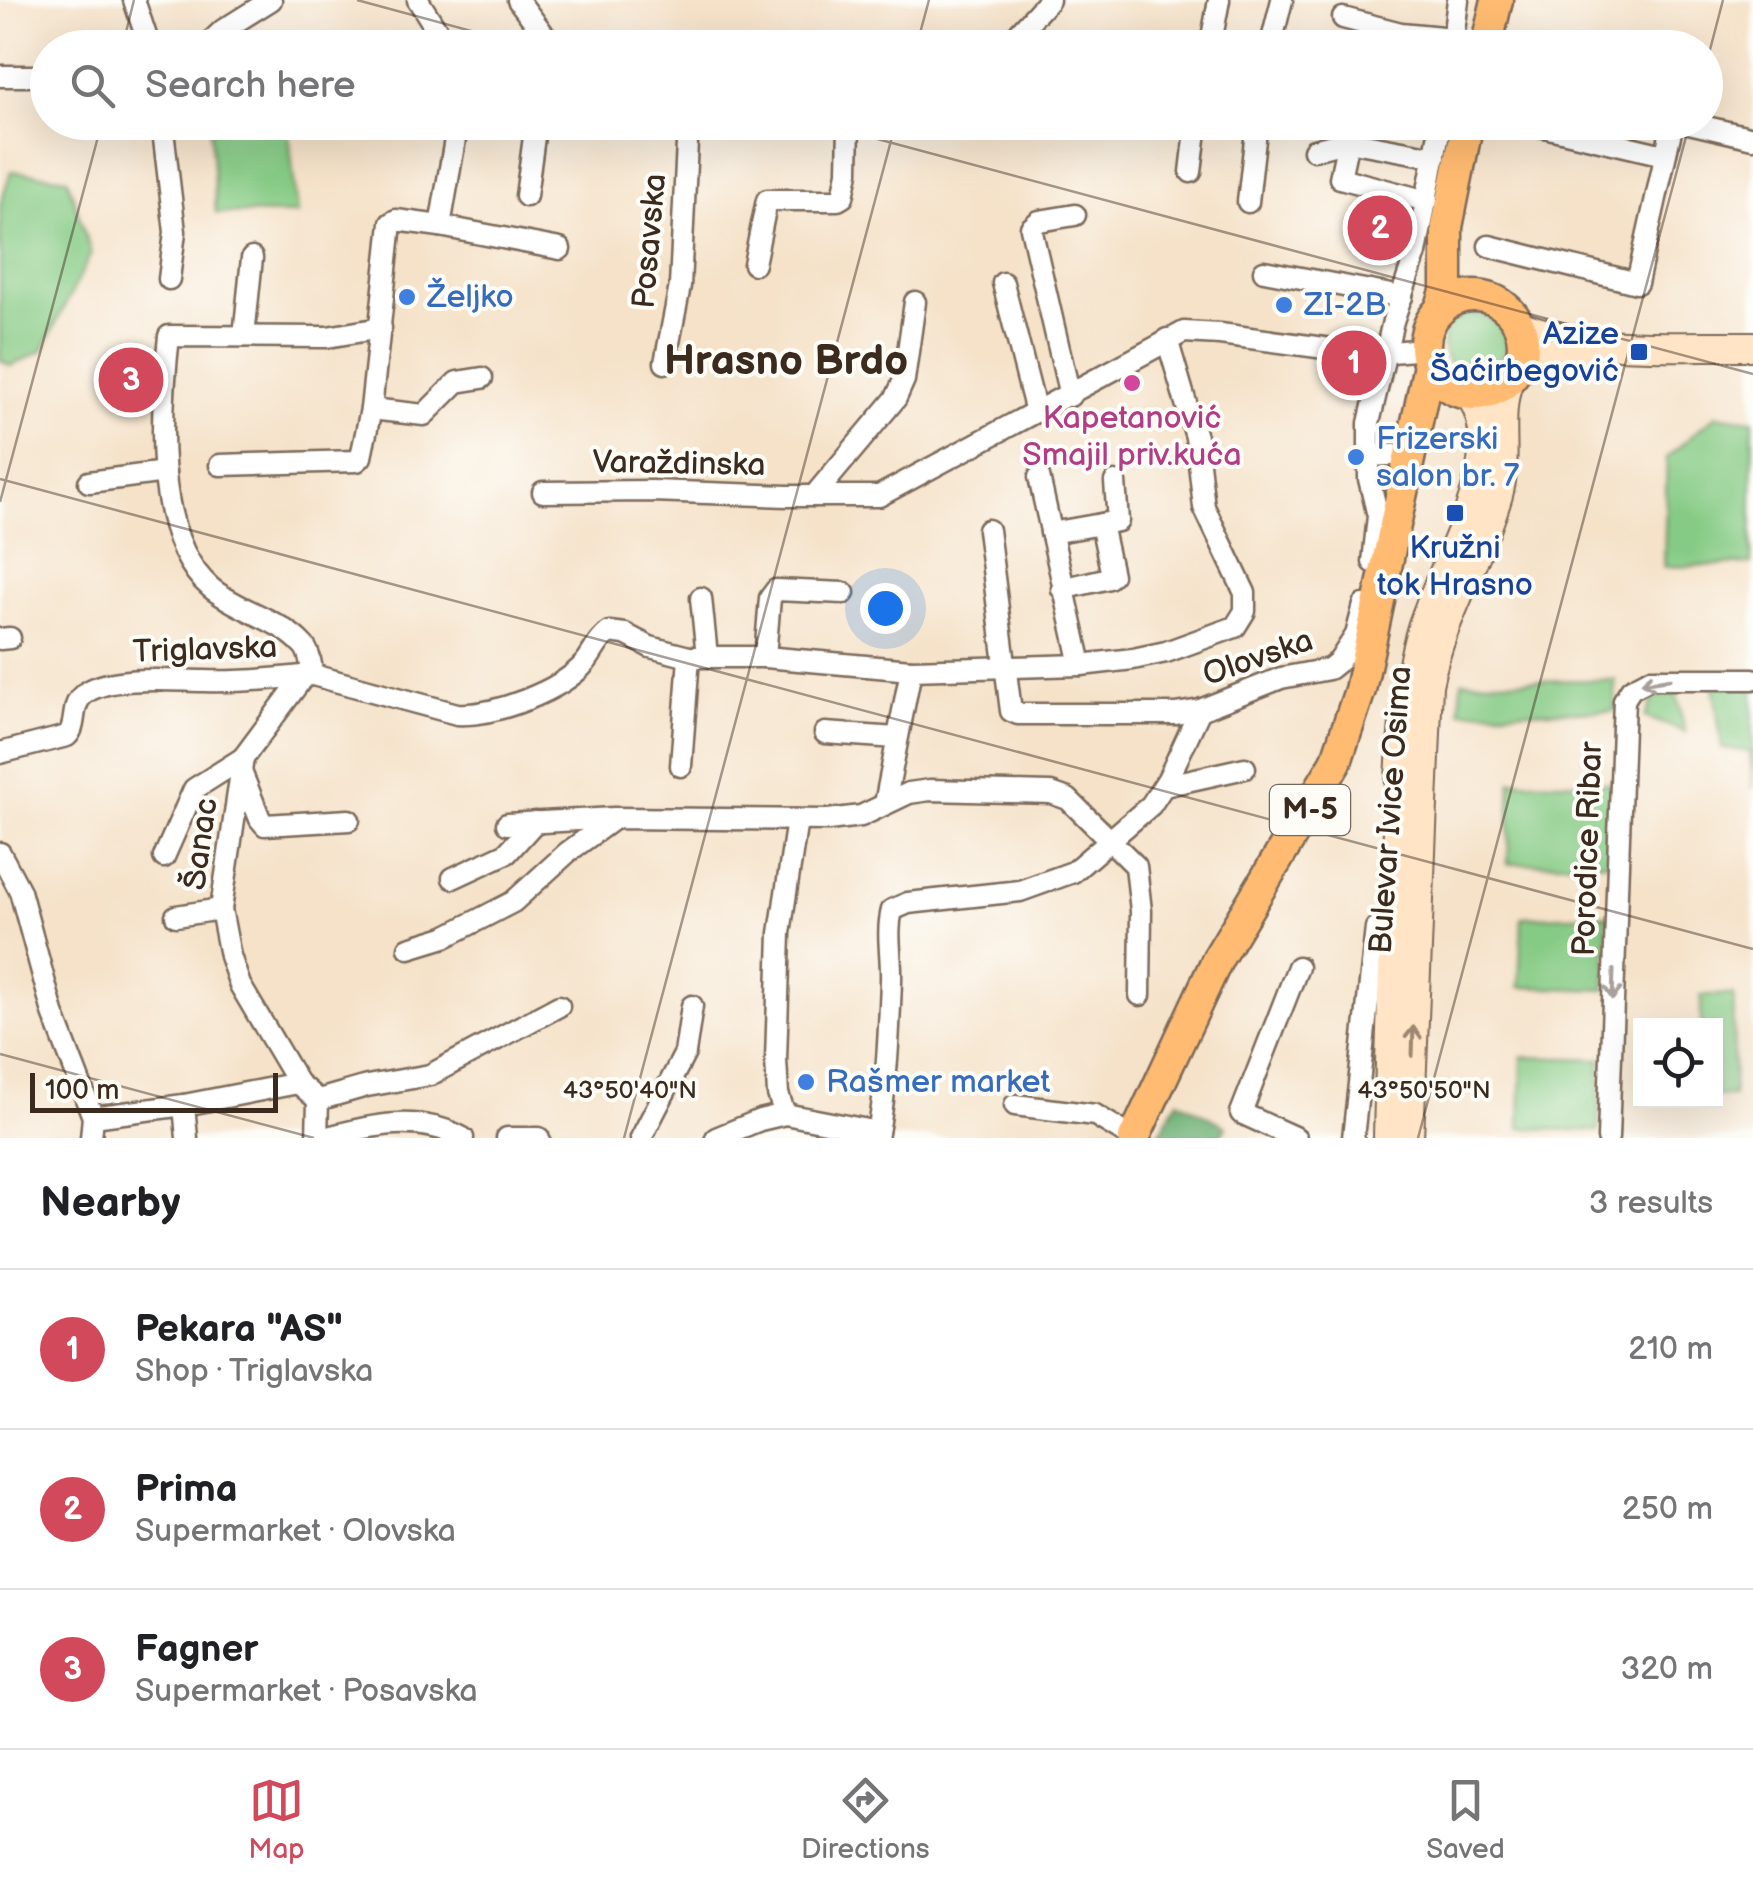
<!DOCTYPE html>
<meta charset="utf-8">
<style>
body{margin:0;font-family:"Balsamiq Sans",sans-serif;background:#f6f6f6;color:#202124}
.controls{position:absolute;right:30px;bottom:30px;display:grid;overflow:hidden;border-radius:0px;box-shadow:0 10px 40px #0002}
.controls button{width:90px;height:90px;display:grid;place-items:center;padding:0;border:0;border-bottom:2px solid #e0e0e0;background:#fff;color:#202124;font:50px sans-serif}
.scale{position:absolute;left:30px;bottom:25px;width:248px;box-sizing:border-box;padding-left:10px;border:5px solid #3b2a1e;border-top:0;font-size:28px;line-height:35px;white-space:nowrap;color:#3b2a1e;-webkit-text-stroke:8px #fdfcf7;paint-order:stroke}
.you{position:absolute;left:885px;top:608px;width:35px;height:35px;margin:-25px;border:8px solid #fff;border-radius:50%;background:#1a73e8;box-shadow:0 0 0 15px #1a73e833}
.badge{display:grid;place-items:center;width:65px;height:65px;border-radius:50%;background:#d1495b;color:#fff;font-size:32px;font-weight:700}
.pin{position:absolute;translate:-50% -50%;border:5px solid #fff;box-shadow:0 2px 10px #0006}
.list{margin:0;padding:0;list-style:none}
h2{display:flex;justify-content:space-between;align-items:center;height:130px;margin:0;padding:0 40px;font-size:42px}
h2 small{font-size:32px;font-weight:400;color:#757577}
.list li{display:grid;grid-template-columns:65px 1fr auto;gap:30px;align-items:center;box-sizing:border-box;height:160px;padding:0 40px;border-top:2px solid #e0e0e0}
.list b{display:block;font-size:38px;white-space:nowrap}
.list p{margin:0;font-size:32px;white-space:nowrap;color:#757577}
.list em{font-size:32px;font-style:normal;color:#757577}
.icon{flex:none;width:55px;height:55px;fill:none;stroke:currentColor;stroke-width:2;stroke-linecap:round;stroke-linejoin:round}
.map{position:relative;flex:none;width:1753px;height:1138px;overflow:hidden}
.search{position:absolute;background:#fff;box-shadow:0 10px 40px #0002;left:30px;right:30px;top:30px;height:110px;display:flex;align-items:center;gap:25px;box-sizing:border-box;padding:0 35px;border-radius:55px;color:#757577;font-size:38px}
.sheet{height:610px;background:#fff}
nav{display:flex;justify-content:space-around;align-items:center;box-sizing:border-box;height:140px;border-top:2px solid #e0e0e0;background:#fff;font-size:28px;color:#757577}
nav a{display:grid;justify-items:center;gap:5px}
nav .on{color:#d1495b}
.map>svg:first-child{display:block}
.green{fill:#86cb85;stroke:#607a52;stroke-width:2.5}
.forest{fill:#6caf72;stroke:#546c48;stroke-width:2.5}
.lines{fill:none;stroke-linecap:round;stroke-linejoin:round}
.minor-casing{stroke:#7c6a5a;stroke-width:25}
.secondary-casing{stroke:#7c6a5a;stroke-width:32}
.primary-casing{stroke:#7c6a5a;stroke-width:35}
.minor{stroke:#fff;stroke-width:20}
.secondary{stroke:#ffe4c6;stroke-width:28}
.primary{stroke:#ffbb71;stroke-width:30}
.oneway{stroke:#a79f9a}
.oneway2{stroke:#9d8772}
.ticks{fill:none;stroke:#3b2a1e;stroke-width:2.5;stroke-opacity:0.45}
.shop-dot{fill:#3f7fe0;stroke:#fdfcf7;stroke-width:4}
.transit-dot{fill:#1a4fb4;stroke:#fdfcf7;stroke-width:4}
.hotel-dot{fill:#d1479c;stroke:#fdfcf7;stroke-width:4}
.labels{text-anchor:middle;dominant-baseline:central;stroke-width:8;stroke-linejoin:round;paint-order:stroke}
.shield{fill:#fdfcf7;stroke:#75695f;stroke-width:2.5}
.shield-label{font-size:30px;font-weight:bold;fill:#3b2a1e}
.street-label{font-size:32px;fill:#3b2a1e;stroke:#fdfcf7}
.shop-label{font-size:32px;fill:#366cbe;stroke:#fdfcf7;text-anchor:start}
.transit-label{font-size:32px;fill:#164399;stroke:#fdfcf7;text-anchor:end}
.hotel-label{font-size:32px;fill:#b23c85;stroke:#fdfcf7}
.district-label{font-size:42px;font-weight:bold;fill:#3b2a1e;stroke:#fdfcf7}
.ticks-label{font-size:25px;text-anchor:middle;fill:#3b2a1e;stroke:#fdfcf7;stroke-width:8;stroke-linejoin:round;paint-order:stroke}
</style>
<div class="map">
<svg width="1753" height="1138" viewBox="0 0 1753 1138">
<rect width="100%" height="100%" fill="#fdfcf7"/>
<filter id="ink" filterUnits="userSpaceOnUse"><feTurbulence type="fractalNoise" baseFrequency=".01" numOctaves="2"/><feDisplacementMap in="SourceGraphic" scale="20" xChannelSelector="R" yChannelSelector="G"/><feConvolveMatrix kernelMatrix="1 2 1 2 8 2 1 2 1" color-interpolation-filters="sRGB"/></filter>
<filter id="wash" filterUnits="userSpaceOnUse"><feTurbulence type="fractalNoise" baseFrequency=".0048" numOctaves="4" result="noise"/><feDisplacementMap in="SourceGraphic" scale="40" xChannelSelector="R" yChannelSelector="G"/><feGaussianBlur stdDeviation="2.25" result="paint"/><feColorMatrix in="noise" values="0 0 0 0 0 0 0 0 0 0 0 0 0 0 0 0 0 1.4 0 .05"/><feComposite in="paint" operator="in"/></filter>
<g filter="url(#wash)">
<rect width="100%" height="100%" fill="#f5e2c9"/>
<g class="green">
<polygon points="210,123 288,123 297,214 216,213"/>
<polygon points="11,171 67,178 91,254 42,351 11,366 0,360 0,205"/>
<circle cx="1474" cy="345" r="31"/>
<polygon points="1716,415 1753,420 1751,564 1664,567 1667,457"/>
<polygon points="1615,680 1615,711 1460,711 1462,681"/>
<polygon points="1713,682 1753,683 1753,789 1750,752 1722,748"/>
<polygon points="1676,692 1685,732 1645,717 1654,697"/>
<polygon points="1511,781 1612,783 1609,862 1508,864"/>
<polygon points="1607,915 1605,990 1519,987 1522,917"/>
<polygon points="1701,995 1734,995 1733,1096 1716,1096 1716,1026 1701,1025"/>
<polygon points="1522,1057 1601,1059 1598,1131 1520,1128"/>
</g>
<polygon class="forest" points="1178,1100 1226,1126 1220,1138 1157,1138"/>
</g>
<g filter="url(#ink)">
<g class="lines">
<defs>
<g id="minor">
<polyline points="134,0 150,48"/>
<polyline points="418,0 448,48"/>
<polyline points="518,0 554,48"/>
<polyline points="1343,18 1401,33 1453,38"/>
<polyline points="204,48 223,30 271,0"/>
<polyline points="1005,48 1049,0"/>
<polyline points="1210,48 1219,0"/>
<polyline points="1270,48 1282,0"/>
<polyline points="1452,48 1458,0"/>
<polyline points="0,76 48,76"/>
<polyline points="162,122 175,232 169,279"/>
<polyline points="1352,122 1340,178 1427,201"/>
<polyline points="1523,122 1664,155"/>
<polyline points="1685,122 1753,138"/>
<polyline points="1314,150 1348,141 1435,157"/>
<polyline points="1191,172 1197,122"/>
<polyline points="526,196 536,122"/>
<polyline points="1248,202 1257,122"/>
<polyline points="440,226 458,122"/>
<polyline points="1489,246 1637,283 1673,122"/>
<polyline points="754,264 767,200 838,200 843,197 848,172 849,122"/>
<polyline points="1264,271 1402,297"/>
<polyline points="1003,283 1036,412"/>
<path d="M381,328l-54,9 -158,-1c-8,71 -18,201 42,252 28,23 69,31 93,58 6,7 7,20 9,29l144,39c37,2 104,-23 128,-51 9,-11 12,-22 24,-31l16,2 25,13 39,10h76l146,13 170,-5 52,-6 33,-7 69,-25 10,-16v-18l-41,-86 -8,-70 -29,-98"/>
<polyline points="244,336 252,258"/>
<polyline points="665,363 680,286 688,122"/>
<polyline points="1070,396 1031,228 1039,221 1075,215"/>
<polyline points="371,409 424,415 457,382 482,378"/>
<polyline points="1367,456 1413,454"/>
<polyline points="220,465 357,461 361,457 371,409 391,223 396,220 440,226 560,249"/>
<polyline points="1039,477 1081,665"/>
<polyline points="89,482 165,472"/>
<polyline points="543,492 652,491 788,496 879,496 1184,332 1220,334 1369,354 1425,349"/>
<polyline points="814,496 896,398 904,380 915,302"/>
<polyline points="988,530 1011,711 1018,714 1176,714 1200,710"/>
<polyline points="1051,533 1118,521 1115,482"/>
<polyline points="1373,562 1378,516 1369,479 1369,423 1393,321 1416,253 1441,122"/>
<polyline points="1062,589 1109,578 1112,575 1101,524"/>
<polyline points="701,598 707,656"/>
<polyline points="0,639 10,638"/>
<polyline points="765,657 770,598 776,590 844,593"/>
<polyline points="304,676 243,758 221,909 230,956 240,985 298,1083 318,1100 317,1138"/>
<polyline points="825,733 897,738"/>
<path d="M0,753l67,-17c11,-11 3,-30 16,-41 24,-21 91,-14 121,-14 35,1 72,-2 107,-6"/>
<polyline points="681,766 689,657"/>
<polyline points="242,774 260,819 265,825 349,820"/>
<polyline points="1164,786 1245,768"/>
<polyline points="885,804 911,670"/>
<polyline points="507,824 614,818 828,820 861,816 909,793 930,790 1051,793 1068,799 1136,866 1141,911 1140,995"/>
<polyline points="0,853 20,891 53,1013 93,1117 91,1138"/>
<polyline points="164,857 194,789 243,758"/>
<polyline points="453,878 507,853 535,822"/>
<polyline points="176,916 221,909"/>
<polyline points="409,948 445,937 513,902 568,852 612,820"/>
<polyline points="318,1100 367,1086 430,1075 559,1006"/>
<polyline points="184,1105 187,1138"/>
<polyline points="1015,1105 1095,1115 1133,1138"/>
<polyline points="785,1114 778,1094 776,1060 780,933 797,820"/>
<polyline points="93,1117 184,1105 298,1083"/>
<path d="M324,1138c47,-13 94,-24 139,0"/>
<polyline points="507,1138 539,1138"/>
<polyline points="641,1138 685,1053 692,1006"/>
<polyline points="716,1138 760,1120 785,1114 878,1132"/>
<path d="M877,1138c10,-51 12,-105 14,-157 1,-24 -5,-48 1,-71l16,-7 112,-12 53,-19 78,-67 17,-26 32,-69 81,-32 48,-9 10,-8 17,-26 8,-30"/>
<polyline points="1296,1138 1241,1113 1298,967"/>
<polyline points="1353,1138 1376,928"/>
<polyline points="1608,1138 1624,700 1631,689 1650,679 1753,679"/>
</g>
<g id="secondary">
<path d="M1519,325c74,28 157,20 234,21"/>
<polyline points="1516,371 1550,354 1584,348"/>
<path d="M1388,1138c2,-94 6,-188 9,-281 3,-76 3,-153 24,-226 18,-64 94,-176 48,-237"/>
<path d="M1409,1138l19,-453c13,-67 51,-125 70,-190 11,-38 -3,-79 11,-115"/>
</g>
<g id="primary">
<polyline points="1486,48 1497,0"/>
<circle cx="1474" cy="345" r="49"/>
<polyline points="1440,310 1447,288 1447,227 1468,122"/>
<polyline points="1134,1138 1218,958 1336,762 1360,690 1429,365"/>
</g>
</defs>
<use href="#minor" class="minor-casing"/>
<use href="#secondary" class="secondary-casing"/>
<use href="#primary" class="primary-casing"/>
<use href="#minor" class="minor"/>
<use href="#secondary" class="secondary"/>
<use href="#primary" class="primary"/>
</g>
<defs><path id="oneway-shaft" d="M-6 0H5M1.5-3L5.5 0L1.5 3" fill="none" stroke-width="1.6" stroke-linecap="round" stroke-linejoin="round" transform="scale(2.5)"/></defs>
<g class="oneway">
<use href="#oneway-shaft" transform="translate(1656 681) rotate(171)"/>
<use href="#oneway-shaft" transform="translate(1613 985) rotate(92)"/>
</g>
<use class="oneway2" href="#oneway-shaft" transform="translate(1413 1041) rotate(-88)"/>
</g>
<path class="ticks" d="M357,0l177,48M122,48l12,-48M916,48l13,-48M1706,65l17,-65M814,122l939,252M0,479l1753,470M0,502l102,-380M0,1054l314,84M624,1138l272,-1016M1418,1138l272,-1016"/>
<g class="shop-dot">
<circle cx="407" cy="297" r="10"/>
<circle cx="1284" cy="305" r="10"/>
<circle cx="1356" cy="457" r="10"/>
<circle cx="806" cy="1082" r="10"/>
</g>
<g class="transit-dot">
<rect x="1629" y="342" width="20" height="20" rx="5"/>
<rect x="1445" y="503" width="20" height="20" rx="5"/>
</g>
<circle class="hotel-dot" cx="1132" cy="383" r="10"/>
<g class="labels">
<rect class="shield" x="1270" y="785" width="80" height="50" rx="8"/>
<g class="shield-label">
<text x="1310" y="810">M-5</text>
</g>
<g class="street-label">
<text transform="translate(650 241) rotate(-85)">Posavska</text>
<text transform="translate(679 464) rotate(1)">Varaždinska</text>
<text transform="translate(205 650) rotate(-2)">Triglavska</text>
<text transform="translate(1258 658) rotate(-19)">Olovska</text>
<text transform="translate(1391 810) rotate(-86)">Bulevar Ivice Osima</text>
<text transform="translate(201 844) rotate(-82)">Šanac</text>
<text transform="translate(1588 849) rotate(-88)">Porodice Ribar</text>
</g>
<g class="shop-label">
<text x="427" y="297">Željko</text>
<text x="1304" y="305">ZI-2B</text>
<text x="1376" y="439">Frizerski<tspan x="1376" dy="37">salon br. 7</tspan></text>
<text x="826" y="1082">Rašmer market</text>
</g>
<g class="transit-label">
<text x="1619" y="334">Azize<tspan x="1619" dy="37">Šaćirbegović</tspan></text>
<text x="1455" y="548" text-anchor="middle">Kružni<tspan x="1455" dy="37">tok Hrasno</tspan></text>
</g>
<g class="hotel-label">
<text x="1132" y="418">Kapetanović<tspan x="1132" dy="37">Smajil priv.kuća</tspan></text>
</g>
<g class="district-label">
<text x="786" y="361">Hrasno Brdo</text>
</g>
</g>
<g class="ticks-label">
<text x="630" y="1098">43°50'40"N</text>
<text x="1424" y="1098">43°50'50"N</text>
</g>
</svg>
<div class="controls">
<button><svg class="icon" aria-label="locate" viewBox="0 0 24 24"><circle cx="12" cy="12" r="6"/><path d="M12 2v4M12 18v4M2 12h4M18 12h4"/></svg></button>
</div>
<div class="scale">100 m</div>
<div class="you"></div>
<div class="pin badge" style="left:1354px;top:363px">1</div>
<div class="pin badge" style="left:1380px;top:228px">2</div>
<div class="pin badge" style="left:131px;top:380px">3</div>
<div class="search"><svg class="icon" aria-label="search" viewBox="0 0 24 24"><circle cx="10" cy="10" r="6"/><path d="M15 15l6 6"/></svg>Search here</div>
</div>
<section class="sheet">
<h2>Nearby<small>3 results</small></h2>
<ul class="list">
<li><span class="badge">1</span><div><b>Pekara &quot;AS&quot;</b><p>Shop · Triglavska</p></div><em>210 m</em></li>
<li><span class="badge">2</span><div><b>Prima</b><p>Supermarket · Olovska</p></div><em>250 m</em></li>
<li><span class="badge">3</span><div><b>Fagner</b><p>Supermarket · Posavska</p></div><em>320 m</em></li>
</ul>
</section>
<nav>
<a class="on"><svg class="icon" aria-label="map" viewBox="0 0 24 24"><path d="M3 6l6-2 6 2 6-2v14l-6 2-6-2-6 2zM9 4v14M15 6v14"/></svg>Map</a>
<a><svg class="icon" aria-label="directions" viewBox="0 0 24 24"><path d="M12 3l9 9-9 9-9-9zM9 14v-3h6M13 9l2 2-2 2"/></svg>Directions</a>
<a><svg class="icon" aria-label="saved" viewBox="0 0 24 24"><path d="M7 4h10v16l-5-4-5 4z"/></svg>Saved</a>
</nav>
